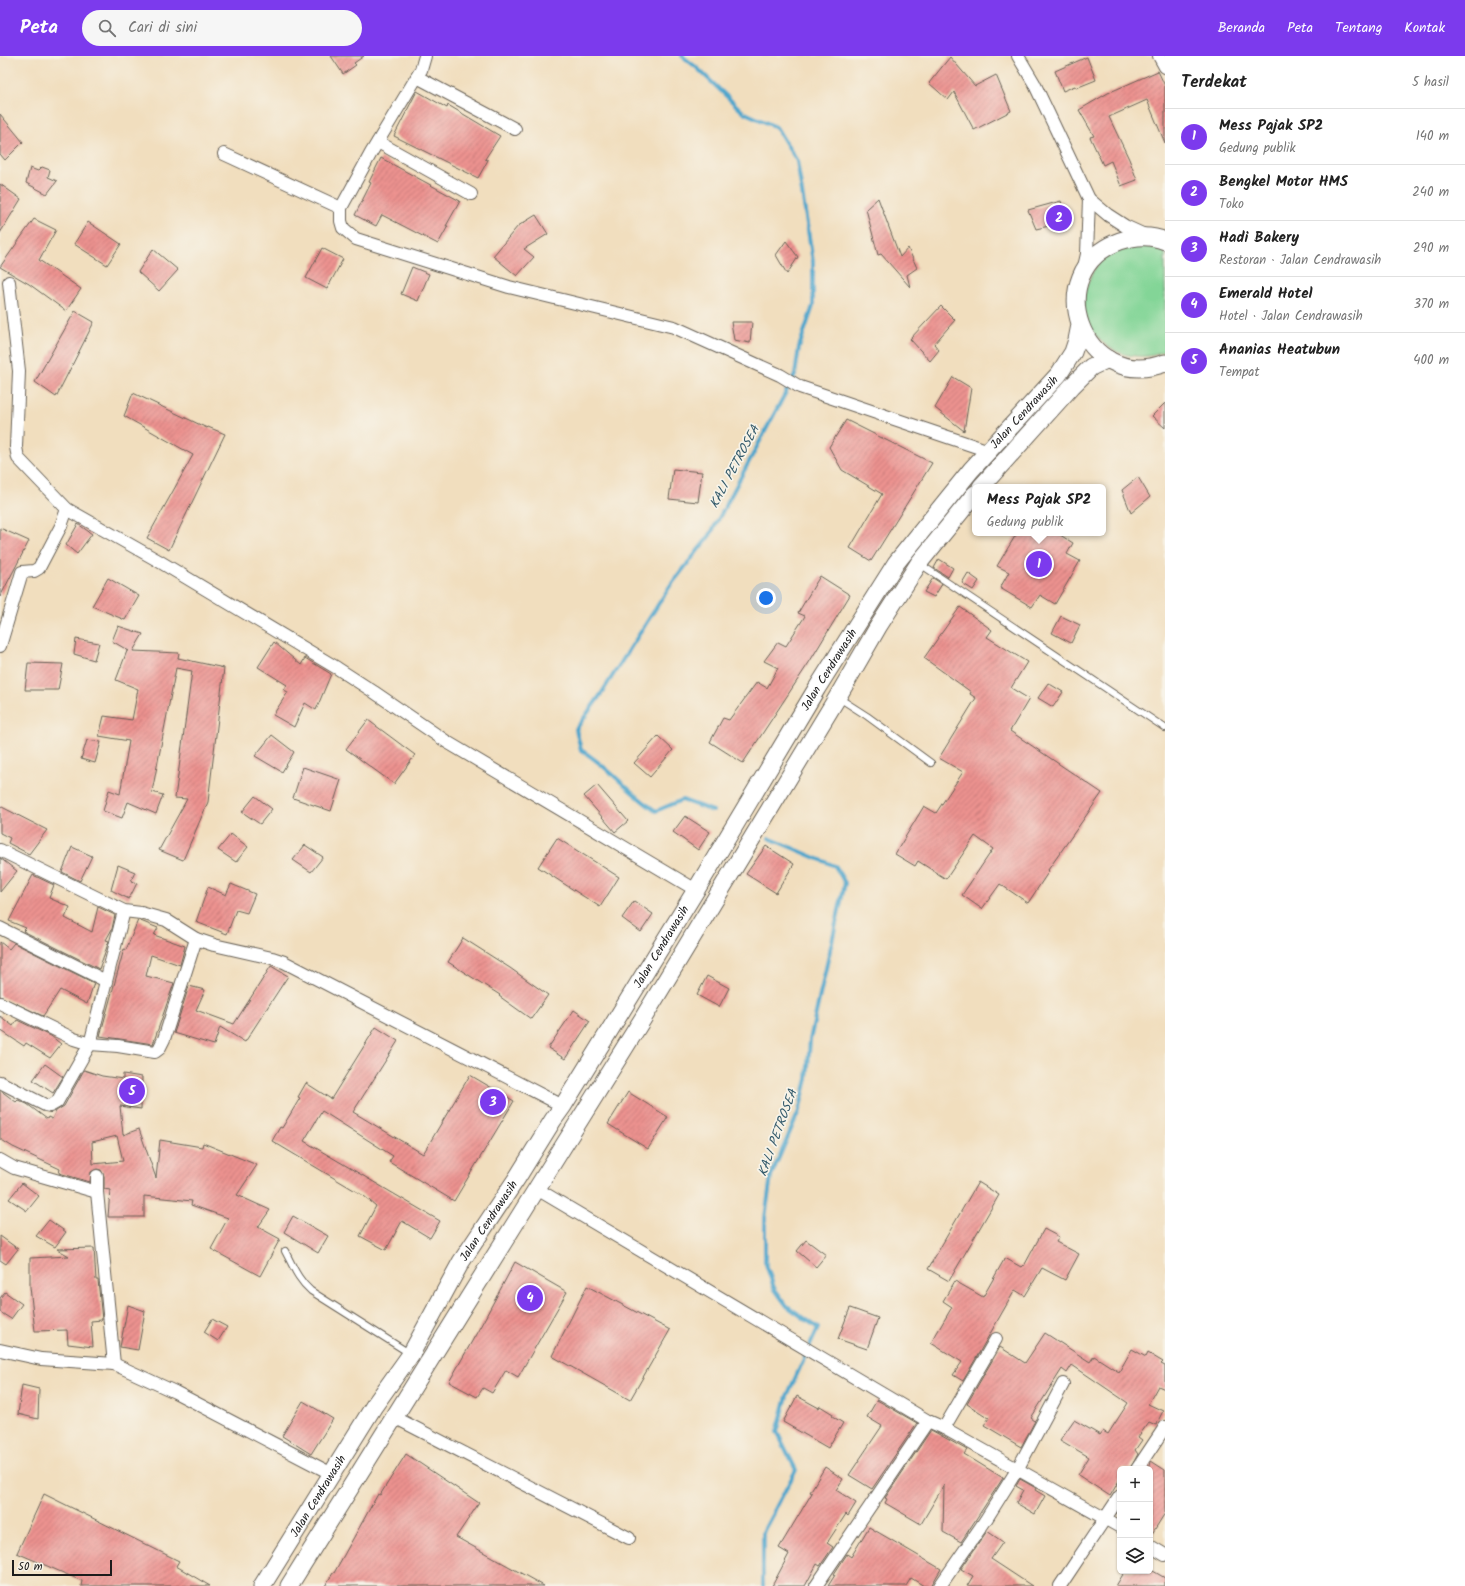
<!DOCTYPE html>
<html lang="id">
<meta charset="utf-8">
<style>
body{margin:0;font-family:Kalam,sans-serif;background:#f6f6f6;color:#222}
.controls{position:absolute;right:12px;bottom:12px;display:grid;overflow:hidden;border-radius:6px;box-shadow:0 1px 3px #0004}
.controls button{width:36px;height:36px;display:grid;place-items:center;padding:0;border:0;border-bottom:1px solid #e0e0e0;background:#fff;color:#222;font:20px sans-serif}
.scale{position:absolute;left:12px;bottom:10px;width:100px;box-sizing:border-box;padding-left:4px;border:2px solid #1c1c1c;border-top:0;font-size:11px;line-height:14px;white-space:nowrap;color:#1c1c1c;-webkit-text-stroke:3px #f7f3e8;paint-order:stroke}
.you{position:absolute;left:766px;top:542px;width:14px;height:14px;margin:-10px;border:3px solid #fff;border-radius:50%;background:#1a73e8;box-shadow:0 0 0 6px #1a73e833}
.badge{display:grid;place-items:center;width:26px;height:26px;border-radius:50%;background:#7c3aed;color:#fff;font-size:13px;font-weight:700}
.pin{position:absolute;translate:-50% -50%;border:2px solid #fff;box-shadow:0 1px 4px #0006}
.popup{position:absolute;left:972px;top:428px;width:134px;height:52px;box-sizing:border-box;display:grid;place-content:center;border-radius:6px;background:#fff;filter:drop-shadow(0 1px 3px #0005);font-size:13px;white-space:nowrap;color:#767676}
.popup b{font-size:15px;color:#222}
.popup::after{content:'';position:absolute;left:50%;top:100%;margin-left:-8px;border:8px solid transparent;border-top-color:#fff}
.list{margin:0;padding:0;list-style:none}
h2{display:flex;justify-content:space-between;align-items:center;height:52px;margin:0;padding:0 16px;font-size:17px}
h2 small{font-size:13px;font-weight:400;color:#767676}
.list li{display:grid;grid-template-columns:26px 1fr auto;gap:12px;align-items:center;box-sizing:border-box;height:56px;padding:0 16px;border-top:1px solid #e0e0e0}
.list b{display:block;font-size:15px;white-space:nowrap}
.list p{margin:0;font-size:13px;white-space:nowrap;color:#767676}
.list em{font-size:13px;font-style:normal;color:#767676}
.icon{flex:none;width:22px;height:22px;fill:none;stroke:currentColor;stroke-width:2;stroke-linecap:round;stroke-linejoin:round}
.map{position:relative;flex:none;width:1165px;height:1530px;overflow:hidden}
header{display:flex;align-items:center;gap:24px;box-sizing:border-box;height:56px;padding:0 20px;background:#7c3aed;color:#fff}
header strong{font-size:19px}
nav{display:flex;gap:22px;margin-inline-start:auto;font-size:14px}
.search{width:280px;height:36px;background:#f6f6f6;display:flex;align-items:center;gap:10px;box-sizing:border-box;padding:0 14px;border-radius:22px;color:#767676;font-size:15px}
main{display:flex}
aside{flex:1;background:#fff}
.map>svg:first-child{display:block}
.park{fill:#83d597;stroke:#50785a}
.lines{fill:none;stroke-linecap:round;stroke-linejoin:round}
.stream{stroke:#4fa6cc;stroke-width:4}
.building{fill:url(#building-hatch);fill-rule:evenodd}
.service-casing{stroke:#676055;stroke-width:8}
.minor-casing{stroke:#676055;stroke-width:14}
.secondary-casing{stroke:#676055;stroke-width:19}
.service{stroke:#fff;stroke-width:6}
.minor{stroke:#fff;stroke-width:12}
.secondary{stroke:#fff;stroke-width:17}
.labels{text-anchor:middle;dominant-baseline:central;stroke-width:3.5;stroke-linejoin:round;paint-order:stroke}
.street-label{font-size:12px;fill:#1c1c1c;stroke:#f7f3e8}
.water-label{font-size:13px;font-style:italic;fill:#335a6b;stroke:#f7f3e8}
</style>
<header>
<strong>Peta</strong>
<div class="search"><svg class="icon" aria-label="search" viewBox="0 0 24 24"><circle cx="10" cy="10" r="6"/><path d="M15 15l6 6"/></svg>Cari di sini</div>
<nav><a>Beranda</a><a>Peta</a><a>Tentang</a><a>Kontak</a></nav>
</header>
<main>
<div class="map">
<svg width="1165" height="1530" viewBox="0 0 1165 1530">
<defs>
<pattern id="building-hatch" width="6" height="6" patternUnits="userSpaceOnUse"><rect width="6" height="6" fill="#ec928f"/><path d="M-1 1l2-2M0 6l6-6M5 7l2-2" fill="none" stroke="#be7674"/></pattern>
</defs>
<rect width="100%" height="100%" fill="#f7f3e8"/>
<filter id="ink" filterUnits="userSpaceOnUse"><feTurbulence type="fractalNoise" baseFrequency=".025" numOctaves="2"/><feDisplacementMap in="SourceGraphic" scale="8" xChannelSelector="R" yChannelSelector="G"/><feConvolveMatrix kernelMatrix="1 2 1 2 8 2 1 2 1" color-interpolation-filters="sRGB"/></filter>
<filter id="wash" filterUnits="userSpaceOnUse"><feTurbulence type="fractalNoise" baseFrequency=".012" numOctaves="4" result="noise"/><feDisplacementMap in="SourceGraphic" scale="16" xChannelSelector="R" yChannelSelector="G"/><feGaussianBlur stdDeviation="0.9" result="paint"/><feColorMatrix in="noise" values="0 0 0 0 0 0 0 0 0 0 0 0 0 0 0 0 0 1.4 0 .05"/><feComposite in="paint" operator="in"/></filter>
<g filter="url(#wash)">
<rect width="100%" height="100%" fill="#f1debe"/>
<path class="park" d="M1143,190l19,4 3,2v98c-8,6 -20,7 -29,6 -27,-1 -51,-24 -52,-51 -1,-10 3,-20 7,-29 3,-8 10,-16 17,-21 12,-7 22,-8 35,-9z"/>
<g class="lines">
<g class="stream">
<path d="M682,0l14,11 47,45 33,15 21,34 16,101v44l-14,41 -4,28 -85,160 -40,51 -71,111 -23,32 5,21c28,17 48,43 75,61l26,-11 31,11"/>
<polyline points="763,1530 763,1476 796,1414 777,1376 787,1340 818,1272 787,1250 774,1232 765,1205 765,1162 771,1120 799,1055 807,1023 810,984 845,827 835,810 769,782"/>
</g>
</g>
<g id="blocks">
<g class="building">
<polygon points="331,0 364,0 354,7 356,9 343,18"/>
<polygon points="950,1 975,30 996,19 1011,55 974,74 954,36 948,44 929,27"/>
<polygon points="1087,1 1096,24 1076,32 1075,30 1063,35 1055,15"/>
<polygon points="1158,15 1165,30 1165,87 1147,44 1109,61 1129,103 1137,124 1121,130 1111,105 1103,109 1090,81 1094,80 1079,54 1108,37"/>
<polygon points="417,35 447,52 448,49 500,80 485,103 488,104 478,122 394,80"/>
<polygon points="0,58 23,86 5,104 0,98"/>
<polygon points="381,102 460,145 446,170 448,170 438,188 382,159 376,170 355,159 371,127 369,126"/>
<polygon points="42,111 50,114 48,121 57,125 47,138 26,127 30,112 38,115"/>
<polygon points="0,128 21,143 0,177"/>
<polygon points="878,142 900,201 908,192 917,212 907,219 910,231 881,198 878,199 866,153"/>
<polygon points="1061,145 1066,166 1036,173 1028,154"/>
<polygon points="536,159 548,178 524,193 534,201 517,220 493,200 518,170"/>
<polygon points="34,163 56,174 39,204 81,233 66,255 29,228 0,211"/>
<polygon points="88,166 121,188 107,209 74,188"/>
<polygon points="786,185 798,201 787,218 776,199"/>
<polygon points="322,192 343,203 327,233 306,222"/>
<polygon points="153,193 178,214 159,235 138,216"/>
<polygon points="412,211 429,218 418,245 401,238"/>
<polygon points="941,250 955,264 934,288 939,294 930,305 910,283"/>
<polygon points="75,255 94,266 56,341 35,326"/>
<polygon points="731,266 752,266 750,287 734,284"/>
<polygon points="953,321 971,332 964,375 935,352"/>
<polygon points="133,337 207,372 208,371 225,378 169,494 147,482 193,399 124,360"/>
<polygon points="1165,347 1165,372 1152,360"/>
<polygon points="846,364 932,407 871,505 850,492 882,438 842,414 829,391"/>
<polygon points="673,413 702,416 698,446 669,443"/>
<polygon points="1138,421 1150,441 1131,457 1122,434"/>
<polygon points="78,468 92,478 77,498 66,489"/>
<polygon points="0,472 29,485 0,541"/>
<polygon points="1017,477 1057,477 1073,487 1067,498 1080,505 1055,548 1040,539 1032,551 1000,532 1009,516 997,510"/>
<polygon points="939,503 953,512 948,521 934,512"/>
<polygon points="968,517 979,525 973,534 962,527"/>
<polygon points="820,520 850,539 810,605 743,707 710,686 723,662 729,664 757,626 767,632 778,612 764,605 778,586 786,590 805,560 798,557"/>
<polygon points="108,522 139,540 125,564 92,550"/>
<polygon points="933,522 942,528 934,541 924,536"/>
<polygon points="960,551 992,574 987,581 1027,606 1011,632 1029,643 1010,675 1102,737 1048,814 1049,815 1028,847 1000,828 982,853 962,839 993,793 975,780 946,823 918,805 915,810 895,798 924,750 936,757 963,716 939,702 976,642 970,638 971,636 924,602"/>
<polygon points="1061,560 1080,569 1071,587 1052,577"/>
<polygon points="118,570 143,578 133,595 179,597 178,602 224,612 208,746 183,804 159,794 187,743 175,742 192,615 176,612 152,736 163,739 156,758 128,746 122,762 103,755 109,734 120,738 129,685 99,680 104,660 132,664 138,633 116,624 127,595 129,595 112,585"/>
<polygon points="76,583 99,587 94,604 74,598"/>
<polygon points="274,586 301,609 305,602 331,618 316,654 305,647 294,671 273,659 288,636 284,634 287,629 258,611"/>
<polygon points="28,607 63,608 58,634 25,634"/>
<polygon points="1048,627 1063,636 1053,651 1038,642"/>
<polygon points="368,664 415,699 394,728 346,693"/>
<polygon points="272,679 294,696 282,716 255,700"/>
<polygon points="658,680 673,694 650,721 634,707"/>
<polygon points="87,684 101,686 95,707 81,703"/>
<polygon points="303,711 341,724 331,755 293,742"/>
<polygon points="597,729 628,765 615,776 584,740"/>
<polygon points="255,740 272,753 260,768 242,756"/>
<polygon points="0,750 47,774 29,798 8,787 10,782 0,777"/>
<polygon points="685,760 710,776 698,794 673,776"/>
<polygon points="231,778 248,791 236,806 218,794"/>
<polygon points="557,782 619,821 600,851 538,811"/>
<polygon points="305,789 323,801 311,816 293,804"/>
<polygon points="766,790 794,808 776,837 746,818"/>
<polygon points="72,791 92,800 80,825 62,816"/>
<polygon points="0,802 17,815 0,836"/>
<polygon points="118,809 135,816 131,825 137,827 129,843 111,834"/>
<polygon points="33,819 54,829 49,842 70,851 65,862 92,876 98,851 115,859 112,873 106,884 109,885 99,913 23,875 26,872 9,865"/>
<polygon points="231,828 255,838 247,857 236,854 227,878 196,866 208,831 226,839"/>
<polygon points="634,845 653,858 641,876 622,862"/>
<polygon points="138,864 158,872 154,879 185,890 180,909 151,899 146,920 174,927 153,988 100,980 124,893 126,894"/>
<polygon points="463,882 510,912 548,939 531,963 499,940 500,939 448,906"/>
<polygon points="0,886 9,893 14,887 94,927 87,948 60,934 43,960 0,940"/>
<polygon points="271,910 288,920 245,986 220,971 214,989 174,977 189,930 205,934 196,954 234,968"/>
<polygon points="707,920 729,932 719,951 697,939"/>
<polygon points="574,954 590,965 565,1003 548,992"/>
<polygon points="0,960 13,970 17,964 51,980 61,988 50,1002 26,987 24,990 0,974"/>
<polygon points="376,971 398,985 353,1056 423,1098 470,1019 514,1045 454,1145 389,1106 393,1100 322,1055 304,1085 440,1165 430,1182 402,1165 386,1194 360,1180 376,1150 364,1140 272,1085 280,1071 282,1072 300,1042 298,1041 306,1027 331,1043"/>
<polygon points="45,1008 63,1021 53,1037 33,1024"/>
<path d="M84,1014l18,6 21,3v-5l19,3 -1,32 -21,-3 3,29 16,-6 17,49 4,-38 42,7 1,-4 54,22 -20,30 33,15 -12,17 22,12 -20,37 -49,-27 17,-31 -37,-13 1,-4 -48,-5v21h-36l2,-27 -6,-1v-13l-3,-6 -4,-1 -6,3 -1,10 -31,-9 1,-4 -47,-22 -13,-8v-49l16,12 2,-2 9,4 20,15 1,-2 4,2 4,-8 8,-5zM117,1080l6,25 -30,3 -1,-22z"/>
<polygon points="628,1036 668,1061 648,1093 608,1068"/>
<polygon points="978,1126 999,1139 949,1225 928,1213"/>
<polygon points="22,1127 39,1140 27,1155 9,1143"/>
<polygon points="293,1160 328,1180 318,1197 284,1176"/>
<polygon points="49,1164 66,1176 55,1191 36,1180"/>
<polygon points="1044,1173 1059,1181 1056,1186 1079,1198 1065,1224 1042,1212 1025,1240 1015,1234 963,1325 953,1319 962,1306 931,1287 952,1251 943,1245 955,1225 983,1241 1005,1202 1021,1211 1023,1209 1024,1210"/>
<polygon points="0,1180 18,1193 6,1208 0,1204"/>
<polygon points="806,1184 826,1199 816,1211 797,1195"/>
<polygon points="94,1192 96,1224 98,1224 102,1264 91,1265 93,1291 68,1288 67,1274 35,1275 30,1231 30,1202 69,1200 57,1193"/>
<polygon points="515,1206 567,1236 518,1321 506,1314 492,1337 483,1332 477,1341 449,1326 484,1264"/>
<polygon points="587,1230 670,1274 630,1344 552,1300"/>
<polygon points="5,1236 22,1248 11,1263 0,1256 0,1242"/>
<polygon points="128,1249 145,1255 138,1294 120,1291"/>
<polygon points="850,1252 878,1262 867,1293 838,1283"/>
<polygon points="212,1263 227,1271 218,1285 204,1276"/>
<polygon points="1045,1277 1090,1306 1094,1300 1119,1316 1132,1293 1146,1301 1148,1297 1163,1306 1161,1308 1165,1310 1165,1333 1158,1330 1148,1348 1163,1355 1156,1369 1149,1366 1138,1381 1142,1384 1135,1394 1138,1398 1130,1413 1120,1413 1120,1423 1110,1440 1078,1419 1089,1401 1060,1384 1074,1364 1100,1379 1103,1375 1108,1378 1128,1347 1072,1309 1067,1317 1062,1313 1031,1362 1035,1365 1021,1391 984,1369 989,1362 967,1348 1000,1291 1025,1307"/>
<polygon points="22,1329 39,1333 38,1363 18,1358"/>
<polygon points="797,1340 819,1352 820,1350 833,1358 832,1360 843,1367 828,1392 783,1366"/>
<polygon points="877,1344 917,1367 872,1433 849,1419 882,1370 867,1361"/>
<polygon points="303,1345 333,1363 311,1398 282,1380"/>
<polygon points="931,1374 967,1394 964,1398 1003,1422 961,1486 943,1476 944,1429 921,1468 885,1447 887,1443 885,1442"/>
<polygon points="406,1398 479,1447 456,1481 544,1530 325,1530 333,1517 334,1517 378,1438 380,1439"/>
<polygon points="1151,1405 1165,1414 1165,1457 1150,1481 1150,1413 1146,1413 1149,1409 1150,1410"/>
<polygon points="825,1411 843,1423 836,1434 856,1447 848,1460 846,1458 827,1487 833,1491 820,1510 817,1508 805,1530 772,1530 789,1498 779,1492 812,1437 810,1436"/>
<polygon points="1020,1423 1036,1432 1035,1434 1045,1440 1035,1458 1016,1447 1023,1434 1016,1430"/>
<polygon points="44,1438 179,1505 176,1510 210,1530 81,1530 82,1525 17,1497"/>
<polygon points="869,1471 941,1513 931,1530 924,1530 911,1522 906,1530 828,1530 835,1519 834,1518 847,1498 851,1501"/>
<polygon points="987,1475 1003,1486 991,1503 1032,1530 967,1530 973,1520 961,1513"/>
<polygon points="1125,1515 1153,1515 1165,1522 1165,1530 1116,1530"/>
</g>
</g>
</g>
<g filter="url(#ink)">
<use href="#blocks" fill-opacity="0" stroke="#676055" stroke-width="1"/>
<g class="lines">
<defs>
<g id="service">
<polyline points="920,508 1165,672"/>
<polyline points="839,642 867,660 931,707"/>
<path d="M285,1195c8,15 13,29 26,40l98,62"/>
</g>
<g id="minor">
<polyline points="425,0 421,14 371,97 341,152 341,165 343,172 356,183 509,231 674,271 780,319 800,331 989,395"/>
<polyline points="1018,0 1034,27 1089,143 1108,159 1125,170 1147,180"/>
<polyline points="1159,0 1165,11"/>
<polyline points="417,21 515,73"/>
<polyline points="378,86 471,138"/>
<polyline points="224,98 341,152"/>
<polyline points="1084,211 1087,198 1089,143"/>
<polyline points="9,226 19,315 16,391 18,402 67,453 157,504 337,612 374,636 447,686 696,834"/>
<polyline points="0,590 22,516 34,515 39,512 61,470 67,453"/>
<polyline points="0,794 124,855 141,857 166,864 196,883 214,889 272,902 284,906 563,1050"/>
<polyline points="0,872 106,925"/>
<polyline points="0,947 74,983 90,988 118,990 155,996 159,993 164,983 196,883"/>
<polyline points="0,1026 45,1049 50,1050 57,1046 90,988 124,855"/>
<polyline points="0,1104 14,1112 97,1136"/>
<polyline points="97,1120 97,1136 114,1308"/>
<polyline points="537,1133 928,1365 944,1372 1120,1471"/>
<polyline points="0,1294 41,1303 114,1308 175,1336 332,1418"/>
<polyline points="394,1361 629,1482"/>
<polyline points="944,1372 996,1283"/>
<polyline points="1137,1413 1165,1371"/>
<polyline points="1150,1490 1165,1499"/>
<polyline points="816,1530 928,1365"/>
<polyline points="940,1530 985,1465 1017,1414 1063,1328"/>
<polyline points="1060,1530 1120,1440"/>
</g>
<g id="secondary">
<path d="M1165,185c-14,-6 -31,-5 -45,0 -82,30 -38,153 45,122"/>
<polyline points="981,431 1072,330 1091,311 1108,303"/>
<path id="s1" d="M262,1530l112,-180 37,-52 50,-92 56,-84 36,-58 10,-14 133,-216 121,-202 79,-125 75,-93 88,-96 14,-22 4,-12 3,-15"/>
<polyline points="289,1530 642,964 837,642 878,571 919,507 975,438"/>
</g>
</defs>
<use href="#service" class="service-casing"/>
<use href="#minor" class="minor-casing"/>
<use href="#secondary" class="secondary-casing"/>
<use href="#service" class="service"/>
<use href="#minor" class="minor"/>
<use href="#secondary" class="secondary"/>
</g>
</g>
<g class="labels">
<g class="street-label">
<text stroke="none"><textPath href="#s1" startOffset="1402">Jalan Cendrawasih</textPath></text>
<text stroke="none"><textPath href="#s1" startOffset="1078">Jalan Cendrawasih</textPath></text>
<text stroke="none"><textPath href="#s1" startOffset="754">Jalan Cendrawasih</textPath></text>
<text stroke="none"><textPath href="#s1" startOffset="430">Jalan Cendrawasih</textPath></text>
<text stroke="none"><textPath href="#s1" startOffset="106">Jalan Cendrawasih</textPath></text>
</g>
<g class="water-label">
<text transform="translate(735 411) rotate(-62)">KALI PETROSEA</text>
<text transform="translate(778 1077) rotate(-70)">KALI PETROSEA</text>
</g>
</g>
</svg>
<div class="controls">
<button>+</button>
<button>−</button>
<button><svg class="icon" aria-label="layers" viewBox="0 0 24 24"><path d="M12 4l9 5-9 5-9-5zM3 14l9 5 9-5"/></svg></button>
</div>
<div class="scale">50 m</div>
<div class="you"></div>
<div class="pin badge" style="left:1039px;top:508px">1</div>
<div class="popup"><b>Mess Pajak SP2</b>Gedung publik</div>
<div class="pin badge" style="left:1059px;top:162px">2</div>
<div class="pin badge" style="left:493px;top:1046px">3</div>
<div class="pin badge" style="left:530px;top:1242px">4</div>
<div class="pin badge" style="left:132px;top:1035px">5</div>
</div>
<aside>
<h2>Terdekat<small>5 hasil</small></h2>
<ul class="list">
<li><span class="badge">1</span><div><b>Mess Pajak SP2</b><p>Gedung publik</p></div><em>140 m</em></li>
<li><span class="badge">2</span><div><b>Bengkel Motor HMS</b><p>Toko</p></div><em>240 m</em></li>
<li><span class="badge">3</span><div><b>Hadi Bakery</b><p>Restoran · Jalan Cendrawasih</p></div><em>290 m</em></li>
<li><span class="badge">4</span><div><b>Emerald Hotel</b><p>Hotel · Jalan Cendrawasih</p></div><em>370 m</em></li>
<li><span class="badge">5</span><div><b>Ananias Heatubun</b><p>Tempat</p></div><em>400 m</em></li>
</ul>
</aside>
</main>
